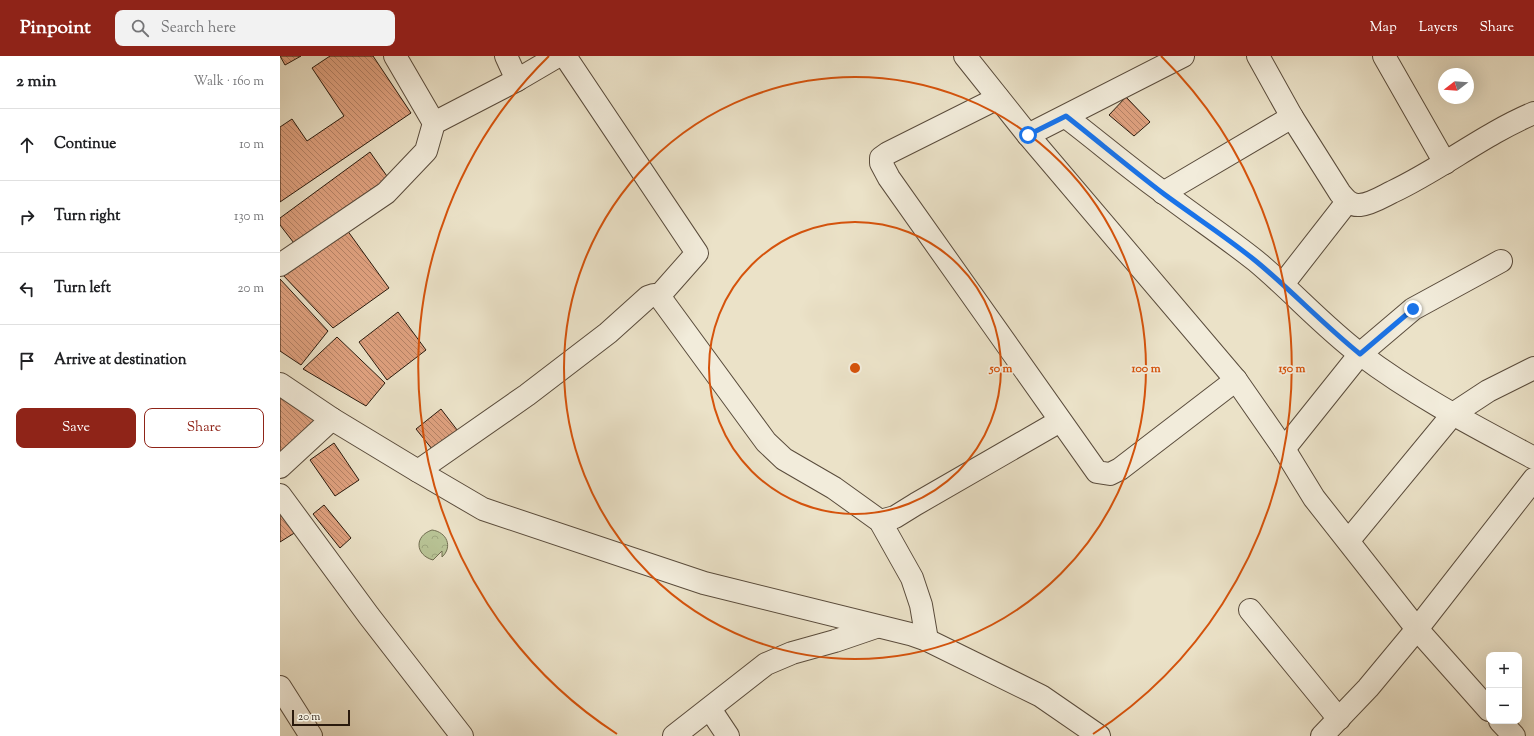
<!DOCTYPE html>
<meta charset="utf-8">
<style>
body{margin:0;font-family:"Sorts Mill Goudy",serif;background:#f2f2f2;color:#202124}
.controls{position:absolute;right:12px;bottom:12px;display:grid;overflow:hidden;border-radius:8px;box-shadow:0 4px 16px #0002}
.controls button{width:36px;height:36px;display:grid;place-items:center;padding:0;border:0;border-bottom:1px solid #e0e0e0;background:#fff;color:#202124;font:20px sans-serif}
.compass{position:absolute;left:1158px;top:12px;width:36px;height:36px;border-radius:50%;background:#fff;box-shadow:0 4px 16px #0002;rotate:253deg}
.scale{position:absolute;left:12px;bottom:10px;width:58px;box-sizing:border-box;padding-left:4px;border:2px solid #2a1a0d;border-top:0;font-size:11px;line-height:14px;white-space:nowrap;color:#2a1a0d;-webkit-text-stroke:3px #f2ecdb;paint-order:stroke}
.stop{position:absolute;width:12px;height:12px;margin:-9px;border:3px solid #1a73e8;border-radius:50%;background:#fff}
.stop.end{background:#1a73e8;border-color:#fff;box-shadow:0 1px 4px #0008}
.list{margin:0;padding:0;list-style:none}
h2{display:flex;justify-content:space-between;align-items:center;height:52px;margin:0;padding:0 16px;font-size:17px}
h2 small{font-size:13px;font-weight:400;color:#757577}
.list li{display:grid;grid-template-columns:26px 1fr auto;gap:12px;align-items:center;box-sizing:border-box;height:72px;padding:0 16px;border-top:1px solid #e0e0e0}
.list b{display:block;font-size:15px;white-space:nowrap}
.list em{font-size:13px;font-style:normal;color:#757577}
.actions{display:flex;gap:8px;padding:12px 16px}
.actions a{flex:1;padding:9px 0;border:1px solid #8f2418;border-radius:8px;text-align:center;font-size:14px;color:#8f2418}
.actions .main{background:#8f2418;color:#fff}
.icon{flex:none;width:22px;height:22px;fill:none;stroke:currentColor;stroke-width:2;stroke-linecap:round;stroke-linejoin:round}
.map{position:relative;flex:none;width:1254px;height:680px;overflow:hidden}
header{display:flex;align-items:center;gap:24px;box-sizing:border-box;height:56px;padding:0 20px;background:#8f2418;color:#fff}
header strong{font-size:19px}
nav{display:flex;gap:22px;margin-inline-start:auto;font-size:14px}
.search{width:280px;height:36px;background:#f2f2f2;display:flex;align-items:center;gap:10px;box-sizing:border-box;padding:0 14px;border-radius:8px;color:#757577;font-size:15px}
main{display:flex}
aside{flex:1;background:#fff}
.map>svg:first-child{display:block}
.forest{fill:url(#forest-crowns);stroke:#716e51}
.building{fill:url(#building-back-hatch);stroke:#2a1a0d}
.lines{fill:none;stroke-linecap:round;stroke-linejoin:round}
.street-casing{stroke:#5a4c3c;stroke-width:24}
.street{stroke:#f2ecdb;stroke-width:22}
.route{stroke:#1a73e8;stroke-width:5}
.ring{fill:none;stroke:#d5530c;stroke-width:2}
.centre{fill:#d5530c;stroke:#f2ecdb;stroke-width:2}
.ring-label{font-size:12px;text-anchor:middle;font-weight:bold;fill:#d5530c;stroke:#f2ecdb;stroke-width:3.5;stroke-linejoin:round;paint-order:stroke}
</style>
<header>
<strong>Pinpoint</strong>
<div class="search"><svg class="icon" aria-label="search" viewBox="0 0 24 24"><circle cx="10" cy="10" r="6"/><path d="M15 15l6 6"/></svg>Search here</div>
<nav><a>Map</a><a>Layers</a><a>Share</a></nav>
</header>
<main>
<aside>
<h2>2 min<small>Walk · 160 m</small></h2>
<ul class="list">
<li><svg class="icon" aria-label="ahead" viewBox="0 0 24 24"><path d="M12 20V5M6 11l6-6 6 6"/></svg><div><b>Continue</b></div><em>10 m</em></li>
<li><svg class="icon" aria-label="right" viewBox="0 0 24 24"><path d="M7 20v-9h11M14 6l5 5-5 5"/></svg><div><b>Turn right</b></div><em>130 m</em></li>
<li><svg class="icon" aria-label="left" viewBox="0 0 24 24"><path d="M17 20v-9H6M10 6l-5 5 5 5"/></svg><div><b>Turn left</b></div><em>20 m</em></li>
<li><svg class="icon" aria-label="arrive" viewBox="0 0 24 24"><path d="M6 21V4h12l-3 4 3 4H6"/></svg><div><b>Arrive at destination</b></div></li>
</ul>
<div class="actions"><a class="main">Save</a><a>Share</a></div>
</aside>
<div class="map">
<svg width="1254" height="680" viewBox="0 0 1254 680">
<defs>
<pattern id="forest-crowns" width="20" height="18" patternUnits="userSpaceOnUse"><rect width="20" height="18" fill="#b8c395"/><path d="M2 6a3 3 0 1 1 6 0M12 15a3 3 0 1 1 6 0" fill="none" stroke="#9ea77f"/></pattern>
<pattern id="building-back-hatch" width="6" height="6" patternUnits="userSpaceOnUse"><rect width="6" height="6" fill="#dfa17f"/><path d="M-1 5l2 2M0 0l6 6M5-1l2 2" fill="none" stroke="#b58266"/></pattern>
</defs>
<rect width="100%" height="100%" fill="#ebe2c8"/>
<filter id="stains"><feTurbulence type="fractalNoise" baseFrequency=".005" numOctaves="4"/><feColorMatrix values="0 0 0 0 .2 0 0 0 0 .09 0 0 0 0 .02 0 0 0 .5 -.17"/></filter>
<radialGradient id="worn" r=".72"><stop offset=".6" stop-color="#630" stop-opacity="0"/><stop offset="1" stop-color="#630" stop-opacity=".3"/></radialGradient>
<path class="forest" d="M152,474c15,2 21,17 10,27v-6l-9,9c-18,-5 -19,-24 -1,-30z"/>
<g class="building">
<polygon points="0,0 21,0 5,9"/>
<polygon points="50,0 93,0 131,57 0,146 0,71 12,63 27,85 64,60 32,12"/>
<polygon points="846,41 870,66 854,80 829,59"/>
<polygon points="90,96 109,123 17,191 0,169 0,162"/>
<polygon points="67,174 109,232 53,272 2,218"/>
<polygon points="0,223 48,275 21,309 0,295"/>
<polygon points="118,256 146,294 107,324 79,286"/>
<polygon points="57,281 105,327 86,350 23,313"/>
<polygon points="0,339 40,364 0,398"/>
<polygon points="161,353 181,379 156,398 136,373"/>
<polygon points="54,387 79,424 55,440 30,404"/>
<polygon points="44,449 71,482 60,492 33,458"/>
<polygon points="0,450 16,476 0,486"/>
</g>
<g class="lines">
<defs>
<g id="street">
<polyline points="115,0 154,67"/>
<polyline points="226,0 237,24"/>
<polyline points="285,0 417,197 379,240"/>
<polyline points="685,0 748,79 956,324 1004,393 1034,442 1137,573 1209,654"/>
<path d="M978,0l34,61 48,76c6,7 11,13 20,12 11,-1 22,-8 32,-13 49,-23 92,-58 142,-79"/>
<polyline points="1104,0 1165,107"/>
<polyline points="718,42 608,97 601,102 601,107 609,122 817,416 830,418 840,413 956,324"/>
<path d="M786,61c33,25 64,52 98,76 30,23 62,44 92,68 36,30 67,65 104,93 54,41 114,72 174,104"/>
<polyline points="748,79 903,0"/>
<polyline points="883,137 1012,61"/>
<polyline points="0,209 106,137 146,95 154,67 237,24 278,0"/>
<polyline points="1003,228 1067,146"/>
<polyline points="0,328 52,363 138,415 203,453 424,527 630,578 647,584 761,640 819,680"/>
<polyline points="1004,393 1080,298 1133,253 1221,205"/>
<polyline points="0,411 52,363"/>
<polyline points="138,415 247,339 328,277 368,241 374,239 379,240 486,386 504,403 554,432 600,465 632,522 641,549 647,584"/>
<polyline points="0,439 89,560 182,680"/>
<polyline points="600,465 615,461 636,448 780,365"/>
<polyline points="1069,484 1173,358 1208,335 1254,312"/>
<polyline points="970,554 1059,663"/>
<polyline points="0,631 31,680"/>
<polyline points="430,653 448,680"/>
<polyline points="1220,665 1234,680"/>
<polyline points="394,680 486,608 512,597 555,585 596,571"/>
<polyline points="1042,680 1088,632 1137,573 1254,423"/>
</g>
</defs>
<use href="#street" class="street-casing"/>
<use href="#street" class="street"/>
</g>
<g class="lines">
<path class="route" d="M748,79l38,-19c33,26 65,53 98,78 31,23 64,44 93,68 36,30 67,63 103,92l53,-45"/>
</g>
<g class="ring">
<circle cx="575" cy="312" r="146"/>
<circle cx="575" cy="312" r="291"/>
<path d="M337 678A437 437 0 0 1 269 0M881 0A437 437 0 0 1 813 678"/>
</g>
<circle cx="575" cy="312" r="6" class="centre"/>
<g class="ring-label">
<text x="721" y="316">50 m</text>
<text x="866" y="316">100 m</text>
<text x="1012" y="316">150 m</text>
</g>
<rect width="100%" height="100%" filter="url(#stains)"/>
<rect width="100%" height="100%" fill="url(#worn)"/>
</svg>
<div class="controls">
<button>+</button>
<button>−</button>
</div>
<svg class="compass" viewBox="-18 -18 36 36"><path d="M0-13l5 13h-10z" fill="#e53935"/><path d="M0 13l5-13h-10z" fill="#757577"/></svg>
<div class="scale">20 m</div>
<div class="stop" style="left:748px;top:79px"></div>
<div class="stop end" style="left:1133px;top:253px"></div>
</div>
</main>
